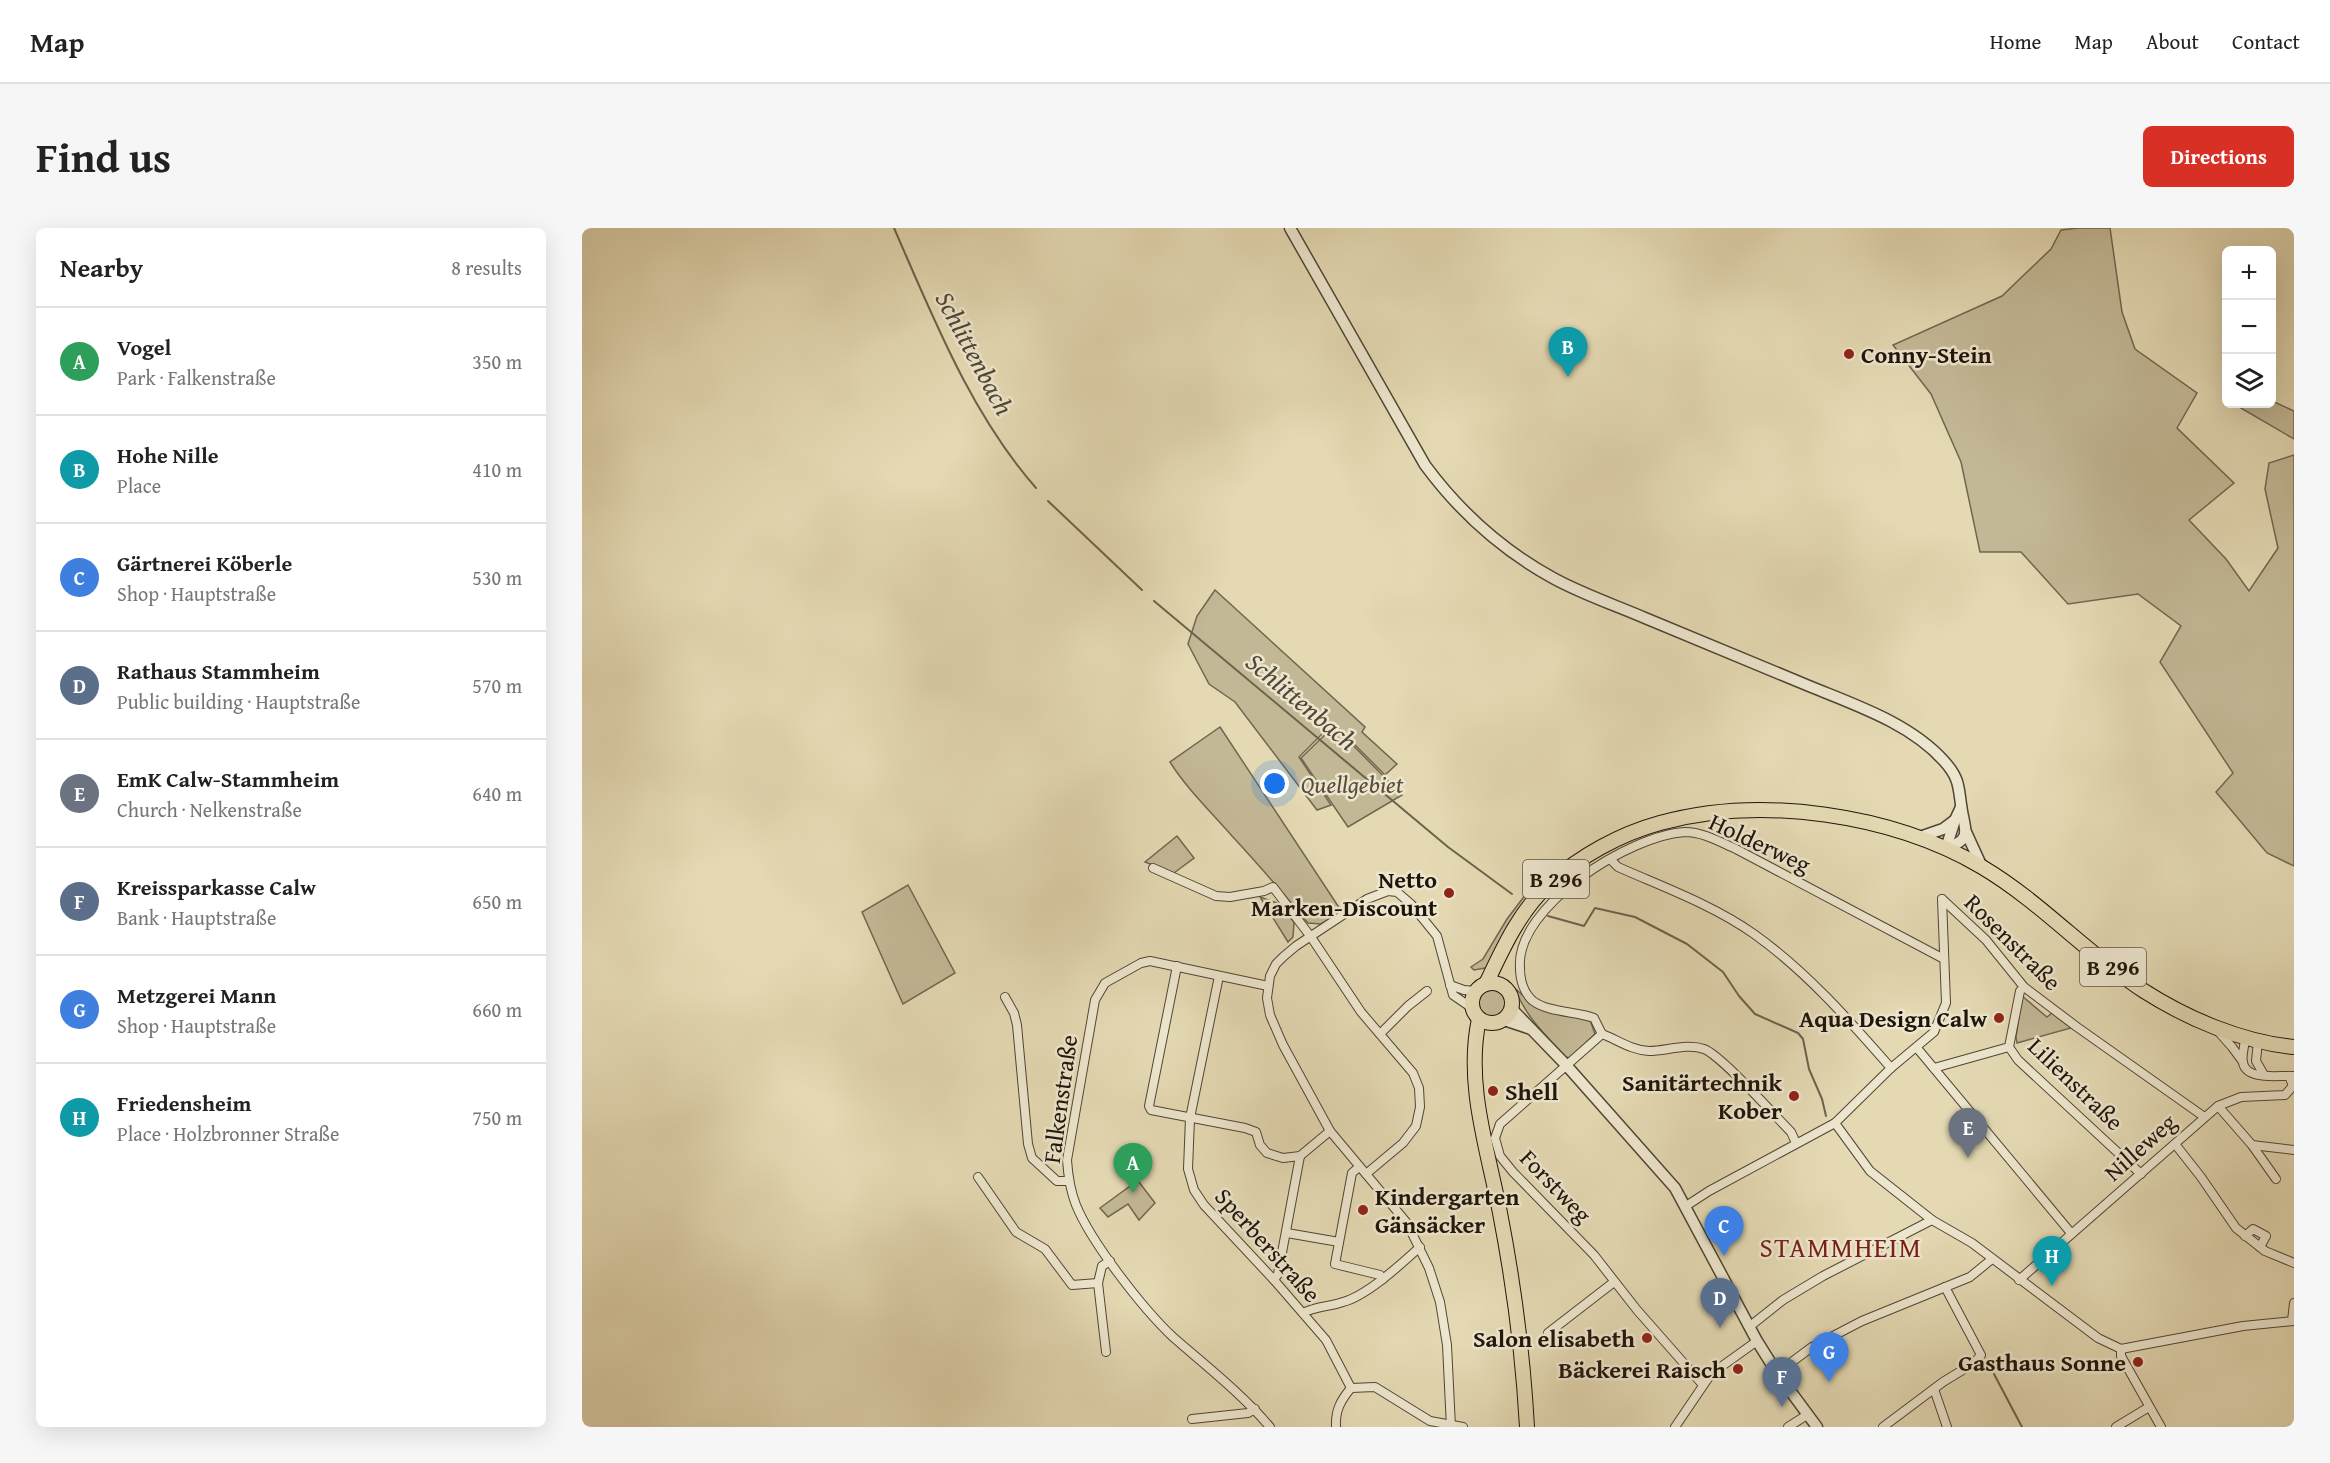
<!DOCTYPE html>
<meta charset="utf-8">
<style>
body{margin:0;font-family:"Gentium Book Plus",serif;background:#f6f6f6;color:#222}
.controls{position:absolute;right:18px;top:18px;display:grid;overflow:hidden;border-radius:9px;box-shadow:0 6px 24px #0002}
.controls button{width:54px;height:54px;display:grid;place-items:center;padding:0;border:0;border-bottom:2px solid #e0e0e0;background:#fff;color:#222;font:30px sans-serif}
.you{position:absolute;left:693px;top:556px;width:21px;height:21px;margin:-15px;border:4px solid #fff;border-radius:50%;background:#1a73e8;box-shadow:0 0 0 9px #1a73e833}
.badge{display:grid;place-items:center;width:39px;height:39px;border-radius:50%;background:#d93025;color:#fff;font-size:20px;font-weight:700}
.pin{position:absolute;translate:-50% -50px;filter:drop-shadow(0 2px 3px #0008)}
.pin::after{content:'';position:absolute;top:32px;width:21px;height:18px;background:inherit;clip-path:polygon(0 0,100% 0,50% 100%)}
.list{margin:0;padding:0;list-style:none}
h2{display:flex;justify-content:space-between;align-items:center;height:78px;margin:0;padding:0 24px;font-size:26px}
h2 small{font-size:20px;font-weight:400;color:#767676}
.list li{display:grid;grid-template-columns:39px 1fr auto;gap:18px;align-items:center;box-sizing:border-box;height:108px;padding:0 24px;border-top:2px solid #e0e0e0}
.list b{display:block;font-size:22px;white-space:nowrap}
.list p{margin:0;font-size:20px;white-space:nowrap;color:#767676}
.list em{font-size:20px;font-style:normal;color:#767676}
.icon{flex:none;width:33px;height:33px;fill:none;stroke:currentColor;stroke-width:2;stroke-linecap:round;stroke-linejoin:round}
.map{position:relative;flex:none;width:1712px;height:1199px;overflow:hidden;border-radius:9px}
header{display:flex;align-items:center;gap:36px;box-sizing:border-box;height:84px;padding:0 30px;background:#fff;border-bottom:2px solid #e0e0e0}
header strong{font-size:28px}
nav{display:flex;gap:33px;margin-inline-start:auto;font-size:21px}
.intro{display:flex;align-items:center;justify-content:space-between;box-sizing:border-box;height:144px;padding:0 36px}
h1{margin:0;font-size:42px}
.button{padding:15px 27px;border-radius:9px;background:#d93025;color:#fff;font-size:21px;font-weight:700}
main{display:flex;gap:36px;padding:0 36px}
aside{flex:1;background:#fff;border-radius:9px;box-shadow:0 6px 24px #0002}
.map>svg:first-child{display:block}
.green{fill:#c3b896;stroke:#716650;stroke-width:1.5}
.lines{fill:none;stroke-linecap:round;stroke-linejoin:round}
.stream{stroke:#6d624d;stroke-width:2}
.minor-casing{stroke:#504534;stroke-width:10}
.tertiary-casing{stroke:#504534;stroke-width:13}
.primary-casing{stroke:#1f140a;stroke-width:16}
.minor{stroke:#ede6ce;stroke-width:8}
.tertiary{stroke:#ede6ce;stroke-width:10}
.primary{stroke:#e4d9b3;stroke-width:14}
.poi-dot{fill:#8f2418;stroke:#ede6ce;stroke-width:2}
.labels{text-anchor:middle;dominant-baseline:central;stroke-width:5;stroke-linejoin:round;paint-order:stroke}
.shield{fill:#ede6ce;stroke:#5d5345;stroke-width:1.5}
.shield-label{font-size:22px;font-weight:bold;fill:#1f140a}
.poi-label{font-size:24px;font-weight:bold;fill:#1f140a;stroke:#ede6ce;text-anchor:end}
.park-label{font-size:24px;font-style:italic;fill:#584d3b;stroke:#ede6ce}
.street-label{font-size:24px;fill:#1f140a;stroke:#ede6ce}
.water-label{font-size:26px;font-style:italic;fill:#534837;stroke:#ede6ce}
.quarter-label{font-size:27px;letter-spacing:1.5px;fill:#7a1f14;stroke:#ede6ce}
</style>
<header>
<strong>Map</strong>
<nav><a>Home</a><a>Map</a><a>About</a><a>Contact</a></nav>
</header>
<div class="intro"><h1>Find us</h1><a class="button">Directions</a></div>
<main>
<aside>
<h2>Nearby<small>8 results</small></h2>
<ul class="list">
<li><span class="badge" style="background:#2e9e5b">A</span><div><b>Vogel</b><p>Park · Falkenstraße</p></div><em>350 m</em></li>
<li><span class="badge" style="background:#0f9aa8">B</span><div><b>Hohe Nille</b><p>Place</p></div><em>410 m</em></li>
<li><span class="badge" style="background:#3f7fe0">C</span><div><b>Gärtnerei Köberle</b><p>Shop · Hauptstraße</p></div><em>530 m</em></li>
<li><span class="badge" style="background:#5c6f8a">D</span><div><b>Rathaus Stammheim</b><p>Public building · Hauptstraße</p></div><em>570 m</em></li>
<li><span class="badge" style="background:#6b7280">E</span><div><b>EmK Calw-Stammheim</b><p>Church · Nelkenstraße</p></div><em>640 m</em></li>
<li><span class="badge" style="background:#5c6f8a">F</span><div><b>Kreissparkasse Calw</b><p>Bank · Hauptstraße</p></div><em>650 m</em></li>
<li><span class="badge" style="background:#3f7fe0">G</span><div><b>Metzgerei Mann</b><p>Shop · Hauptstraße</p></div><em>660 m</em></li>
<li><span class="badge" style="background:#0f9aa8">H</span><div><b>Friedensheim</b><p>Place · Holzbronner Straße</p></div><em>750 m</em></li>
</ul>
</aside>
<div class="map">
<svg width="1712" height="1199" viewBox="0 0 1712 1199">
<rect width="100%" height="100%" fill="#e4d9b3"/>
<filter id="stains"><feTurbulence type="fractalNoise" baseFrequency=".00333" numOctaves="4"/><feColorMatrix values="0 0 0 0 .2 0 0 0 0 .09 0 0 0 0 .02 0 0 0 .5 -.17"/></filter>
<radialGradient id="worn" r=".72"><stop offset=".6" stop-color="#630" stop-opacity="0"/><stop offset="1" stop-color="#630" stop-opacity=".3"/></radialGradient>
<g class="green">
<polygon points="1496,0 1528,0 1540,84 1553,121 1615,165 1595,200 1652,255 1607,292 1644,331 1667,363 1696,320 1683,261 1687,235 1712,227 1712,638 1685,625 1634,564 1651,545 1578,434 1599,398 1556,366 1486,376 1439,324 1398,324 1379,234 1349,166 1311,117 1420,68 1469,21 1479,2"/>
<polygon points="1690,173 1712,183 1712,211 1652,176 1690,176"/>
<polygon points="633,362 783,499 780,504 815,536 803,547 751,495 717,529 749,577 735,582 653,474 627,456 606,416 615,388"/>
<polygon points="752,498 820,567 766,599 719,530"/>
<path d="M638,499l120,182 -1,5 -18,10 -13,-1c-25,-30 -50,-59 -76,-87 -21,-24 -45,-47 -62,-74z"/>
<polygon points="595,608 612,630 592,645 563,634"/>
<polygon points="326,657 373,745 321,776 280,684"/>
<polygon points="944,666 948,670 909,739 892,742 889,739 901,731 925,691"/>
<polygon points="678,669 695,675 712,694 711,709 706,714"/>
<circle cx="910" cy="776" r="15"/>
<path d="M935,762l18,17 55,13 5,14 -25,24 -5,-1c-18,-21 -39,-40 -49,-66z"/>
<polygon points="1440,768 1465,789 1470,785 1489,800 1435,815 1434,809"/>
<polygon points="557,954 573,975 557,992 546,976 526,989 518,980 551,956"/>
</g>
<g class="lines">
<g class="stream">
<path d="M312,0c39,89 77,186 142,260"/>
<polyline points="466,273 560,362"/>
<polyline points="572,373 866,619 930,666"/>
<polyline points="966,688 1002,698 1013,680 1053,689 1105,716 1141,744 1157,768 1173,786 1216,805 1221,811 1227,841 1240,871 1244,888"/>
<polyline points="1412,1146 1440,1199"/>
</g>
<defs>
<g id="minor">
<path d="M1029,632l7,7c45,20 95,38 136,67 52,37 95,86 137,134"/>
<polyline points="571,640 634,668 648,669 682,663 691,659 729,709 779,784 831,845 837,860 838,879 834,898 821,915 784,946"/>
<polyline points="1360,671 1404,712 1442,759 1495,799 1621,888"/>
<polyline points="595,738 567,878 569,882 663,900 674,904 678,917 685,925 701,930 718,928 748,903"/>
<polyline points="637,748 608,890 606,941 612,962 622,977 692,1052 744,1112 769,1160"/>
<polyline points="868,757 882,762 894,763"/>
<path d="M686,758l-118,-25 -9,2 -36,20 -10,17 -28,160c1,15 3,30 9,45 15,37 67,104 97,132 33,29 68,56 97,90"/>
<polyline points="423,769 432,785 435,797 446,916 450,930 475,953 486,953"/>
<polyline points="1635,802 1650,819 1661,834"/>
<polyline points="798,806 826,778 845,763"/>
<path d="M1020,806l-8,-16c-19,-7 -44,-5 -61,-17 -9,-8 -13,-21 -13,-33 -5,-61 110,-133 165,-136 18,0 35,10 51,17l208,110"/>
<polyline points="1020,806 918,896 913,910 918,928 931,944 1012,1027 1055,1082 1121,1157"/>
<path d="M1020,806c16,6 29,16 47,17 17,0 38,-8 55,-2 18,7 70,66 87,83l5,11"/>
<path d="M1663,810c0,7 -4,18 -2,25 4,18 36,12 50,13"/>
<polyline points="1676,813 1674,833 1682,847"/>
<polyline points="1427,819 1436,832 1559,946"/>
<polyline points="1427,819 1438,763 1442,759"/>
<polyline points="1335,820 1489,1005"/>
<polyline points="1352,840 1427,819"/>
<polyline points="1636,878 1670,917 1712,922"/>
<polyline points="1253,895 1288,943 1350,992 1390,1015 1516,1110 1539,1121 1661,1098 1712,1093"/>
<polyline points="1593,916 1619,949 1654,1000 1683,1023 1712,1035"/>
<polyline points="1670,917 1694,951"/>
<polyline points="777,939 770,945 753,1036 798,1047 801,1051"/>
<polyline points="396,949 434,1004 463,1021 490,1057 516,1055"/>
<polyline points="1104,978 1127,963 1253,895 1309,840 1352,804 1364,775 1360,671"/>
<polyline points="705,1005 757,1014"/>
<polyline points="1663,1008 1671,1001 1684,1008 1678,1019"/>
<polyline points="692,1052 696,1046 718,928"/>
<polyline points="1437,1052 1636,878 1659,869 1703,867 1711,858 1707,848"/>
<path d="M721,1085c13,-7 26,-6 40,-11 25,-7 58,-38 77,-55"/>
<polyline points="1710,1093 1712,1075"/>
<polyline points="1167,1099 1201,1072 1241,1048 1350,992"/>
<polyline points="966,1105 1032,1054"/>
<polyline points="1539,1121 1539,1128 1579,1199"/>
<polyline points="524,1124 516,1055 520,1038 528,1033"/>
<polyline points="1195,1145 1230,1119 1280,1093 1388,1049 1410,1031"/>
<polyline points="1352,1161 1365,1199"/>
<polyline points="610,1191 666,1185 673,1181"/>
<path d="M754,1199c-1,-17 5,-27 15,-39l24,-1 55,34 33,6"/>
<polyline points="869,1199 865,1117 858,1074 847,1040 825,995 748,903 701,817 688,787 685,770 688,748 694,736 701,729 714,718 785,671 806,663 815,664 829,676 855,708 871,767 890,780"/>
<polyline points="1093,1199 1129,1146 1175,1113"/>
<polyline points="1206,1199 1225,1187"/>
<polyline points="1301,1199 1361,1154 1392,1135 1399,1127 1363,1059"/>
<polyline points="1534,1199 1567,1179"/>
</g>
<g id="tertiary">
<path d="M708,0l135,237c34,46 77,85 128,113 29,16 62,27 92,40 55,23 110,46 164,68 46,19 101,37 135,75 17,19 14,27 18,50 4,22 9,29 -16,37"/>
<polyline points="1384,604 1400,639"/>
<polyline points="1335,610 1361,601 1373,592"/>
<polyline points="1364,620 1373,592 1379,579"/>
<polyline points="929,780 985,838 1093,960 1175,1113 1195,1145 1235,1199"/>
<polyline points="922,792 949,801"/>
</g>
<g id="primary">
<circle cx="910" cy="775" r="20"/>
<path d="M904,756c17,-36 33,-72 63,-100 31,-28 71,-50 111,-61 101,-28 232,-9 322,44 59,35 105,87 162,124 44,28 98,51 150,56"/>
<path d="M897,791c-14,65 9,131 21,194 14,72 23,142 27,214"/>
</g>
</defs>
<use href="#minor" class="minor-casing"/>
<use href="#tertiary" class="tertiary-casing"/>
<use href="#primary" class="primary-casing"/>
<use href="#minor" class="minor"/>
<use href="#tertiary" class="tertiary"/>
<use href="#primary" class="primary"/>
</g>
<g class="poi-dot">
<circle cx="1267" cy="126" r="6"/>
<circle cx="867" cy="665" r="6"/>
<circle cx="1417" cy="790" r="6"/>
<circle cx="911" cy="863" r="6"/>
<circle cx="1212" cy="868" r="6"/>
<circle cx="781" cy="982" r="6"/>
<circle cx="1065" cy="1110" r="6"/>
<circle cx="1556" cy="1134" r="6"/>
<circle cx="1156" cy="1141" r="6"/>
</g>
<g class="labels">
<g class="shield">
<rect x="941" y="632" width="66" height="38" rx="4.5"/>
<rect x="1498" y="720" width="66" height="38" rx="4.5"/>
</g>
<g class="shield-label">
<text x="974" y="651">B 296</text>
<text x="1531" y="739">B 296</text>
</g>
<g class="poi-label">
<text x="1279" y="126" text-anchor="start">Conny-Stein</text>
<text x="855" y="651">Netto<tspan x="855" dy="28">Marken-Discount</tspan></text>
<text x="1405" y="790">Aqua Design Calw</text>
<text x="1200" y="854">Sanitärtechnik<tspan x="1200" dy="28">Kober</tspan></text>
<text x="923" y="863" text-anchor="start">Shell</text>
<text x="793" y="968" text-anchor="start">Kindergarten<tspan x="793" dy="28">Gänsäcker</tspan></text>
<text x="1053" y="1110">Salon elisabeth</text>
<text x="1544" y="1134">Gasthaus Sonne</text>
<text x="1144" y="1141">Bäckerei Raisch</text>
</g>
<g class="park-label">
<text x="770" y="556">Quellgebiet</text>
</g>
<g class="street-label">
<text transform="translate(1178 615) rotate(25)">Holderweg</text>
<text transform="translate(1431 714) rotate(45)">Rosenstraße</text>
<text transform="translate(1494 856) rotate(44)">Lilienstraße</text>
<text transform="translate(478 871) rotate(-82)">Falkenstraße</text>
<text transform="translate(1558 919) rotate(-42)">Nilleweg</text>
<text transform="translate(974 958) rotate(46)">Forstweg</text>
<text transform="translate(686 1017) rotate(48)">Sperberstraße</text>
</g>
<g class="water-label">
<text transform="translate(393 125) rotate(62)">Schlittenbach</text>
<text transform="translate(720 473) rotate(40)">Schlittenbach</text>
</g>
<g class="quarter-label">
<text x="1259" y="1019">STAMMHEIM</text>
</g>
</g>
<rect width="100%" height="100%" filter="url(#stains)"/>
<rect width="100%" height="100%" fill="url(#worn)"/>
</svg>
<div class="controls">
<button>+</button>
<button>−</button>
<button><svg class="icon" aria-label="layers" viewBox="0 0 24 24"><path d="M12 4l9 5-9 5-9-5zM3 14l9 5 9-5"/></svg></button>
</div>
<div class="you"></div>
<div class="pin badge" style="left:551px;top:965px;background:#2e9e5b">A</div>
<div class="pin badge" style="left:986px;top:149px;background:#0f9aa8">B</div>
<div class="pin badge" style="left:1142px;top:1028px;background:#3f7fe0">C</div>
<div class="pin badge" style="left:1138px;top:1100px;background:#5c6f8a">D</div>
<div class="pin badge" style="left:1386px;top:930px;background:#6b7280">E</div>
<div class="pin badge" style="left:1200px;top:1179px;background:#5c6f8a">F</div>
<div class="pin badge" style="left:1247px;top:1154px;background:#3f7fe0">G</div>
<div class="pin badge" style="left:1470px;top:1058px;background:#0f9aa8">H</div>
</div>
</main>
